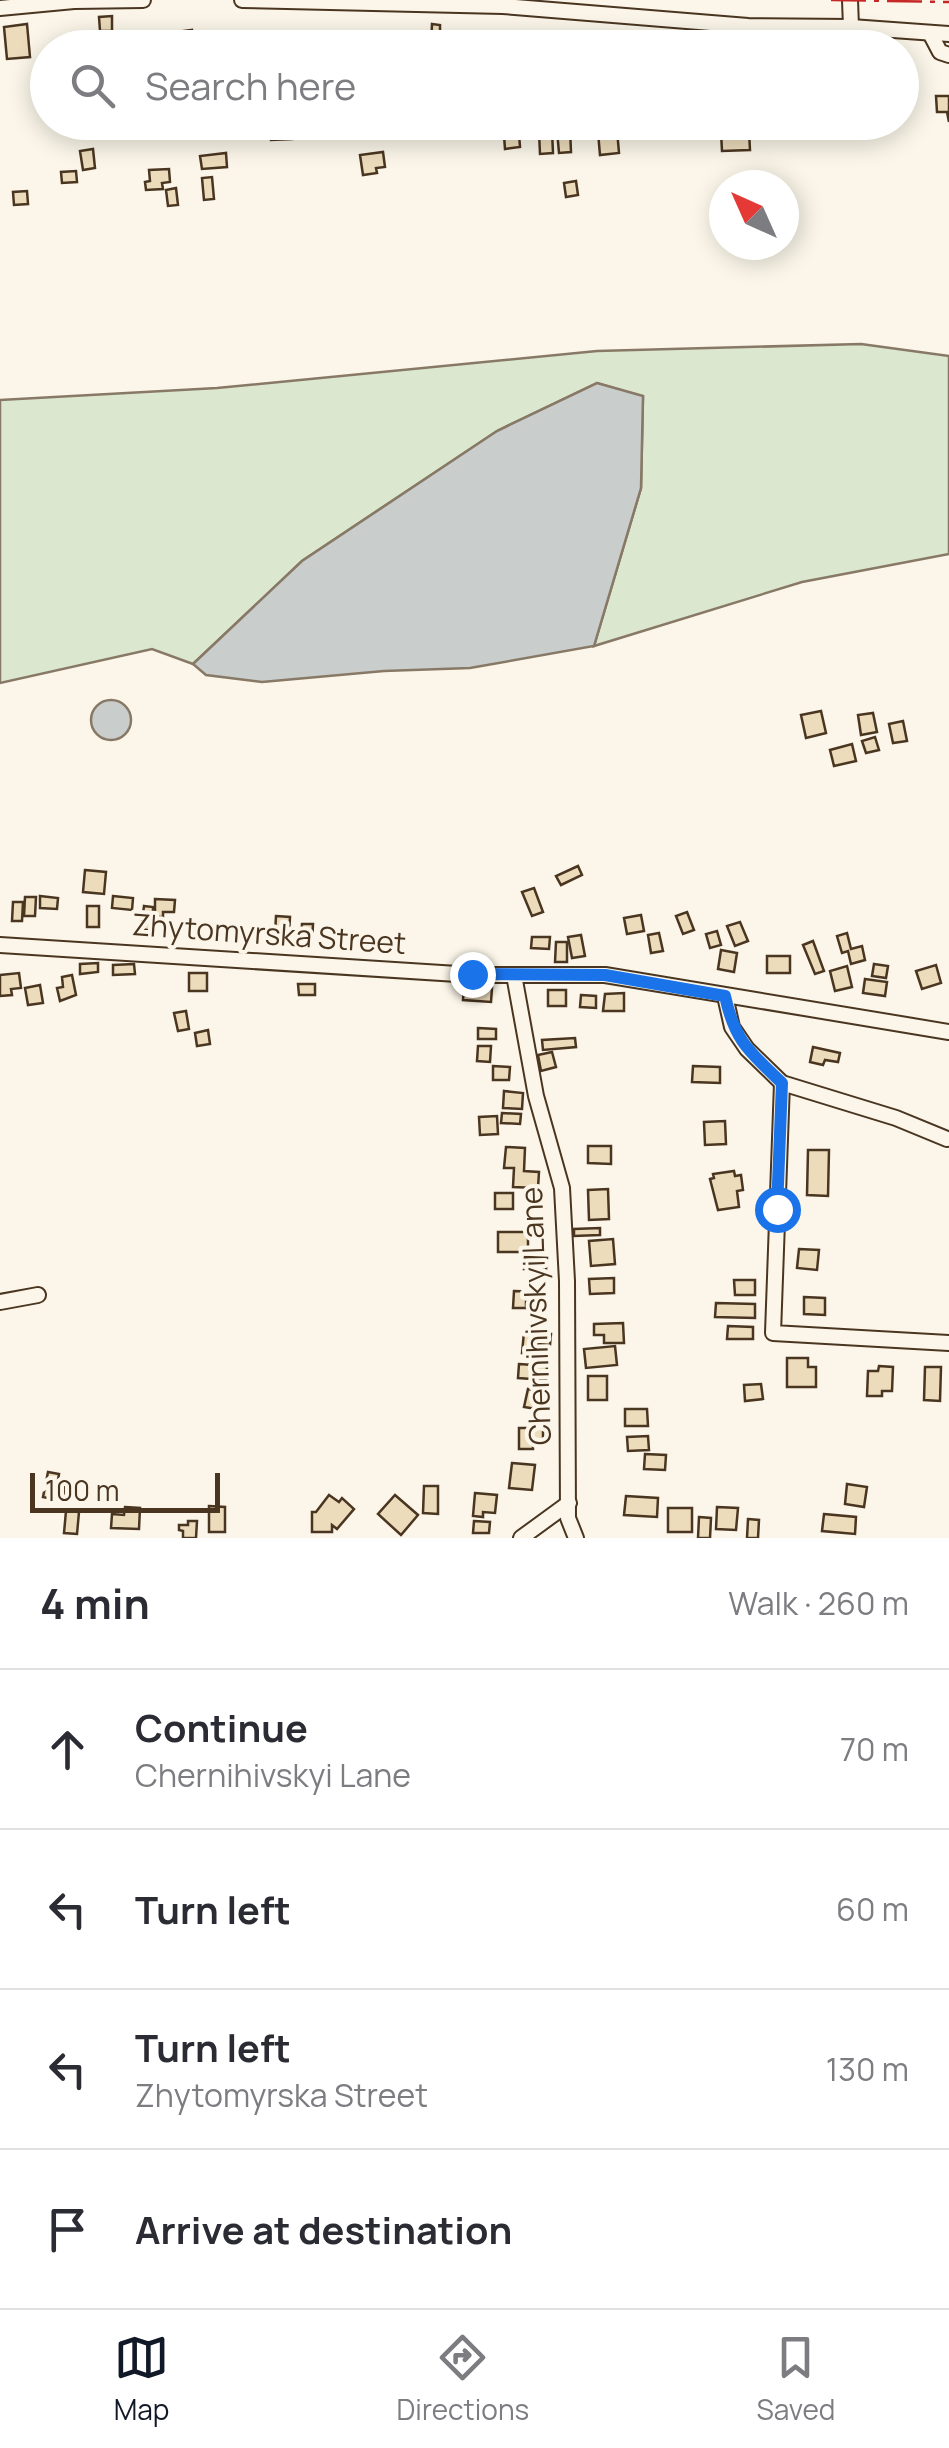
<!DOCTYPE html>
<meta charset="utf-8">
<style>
body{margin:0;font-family:Manrope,sans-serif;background:#f2f2f3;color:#2b2b33}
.compass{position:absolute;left:709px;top:170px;width:90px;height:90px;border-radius:50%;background:#fff;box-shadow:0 5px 25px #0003;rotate:315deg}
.scale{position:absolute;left:30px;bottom:25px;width:190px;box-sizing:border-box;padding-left:10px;border:5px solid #4a3520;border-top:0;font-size:28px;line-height:35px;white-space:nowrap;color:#4a3520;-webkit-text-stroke:8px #fbf6e9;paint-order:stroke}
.stop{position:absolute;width:30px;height:30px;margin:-22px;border:8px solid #1a73e8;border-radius:50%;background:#fff}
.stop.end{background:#1a73e8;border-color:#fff;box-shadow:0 2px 10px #0008}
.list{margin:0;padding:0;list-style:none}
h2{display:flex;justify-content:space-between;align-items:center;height:130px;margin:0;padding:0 40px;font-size:42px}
h2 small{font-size:32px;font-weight:400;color:#7c7c81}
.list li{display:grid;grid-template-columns:65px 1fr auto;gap:30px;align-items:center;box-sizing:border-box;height:160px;padding:0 40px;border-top:2px solid #e1e1e2}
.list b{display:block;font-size:38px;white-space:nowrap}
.list p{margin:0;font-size:32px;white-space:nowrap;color:#7c7c81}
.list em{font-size:32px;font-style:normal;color:#7c7c81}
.icon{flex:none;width:55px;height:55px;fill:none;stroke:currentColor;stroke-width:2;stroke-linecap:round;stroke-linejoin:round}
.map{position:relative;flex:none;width:949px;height:1538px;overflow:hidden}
.search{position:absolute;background:#fff;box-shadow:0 5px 25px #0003;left:30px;right:30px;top:30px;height:110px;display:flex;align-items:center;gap:25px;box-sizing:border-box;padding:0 35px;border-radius:55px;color:#7c7c81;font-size:38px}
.sheet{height:770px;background:#fff}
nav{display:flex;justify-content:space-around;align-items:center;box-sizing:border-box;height:140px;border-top:2px solid #e1e1e2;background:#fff;font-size:28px;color:#7c7c81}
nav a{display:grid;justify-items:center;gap:5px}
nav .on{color:#111827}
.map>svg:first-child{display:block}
.green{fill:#dce7d0;stroke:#887966;stroke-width:2.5}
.water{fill:#c9cecd;stroke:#887966;stroke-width:2.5}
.building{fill:#ecdcbc;stroke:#4a3520;stroke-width:2.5}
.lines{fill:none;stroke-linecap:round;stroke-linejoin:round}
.minor-casing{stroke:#4a3520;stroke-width:18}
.minor{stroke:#fbf6e9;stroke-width:14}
.power{stroke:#c62828;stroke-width:2.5;stroke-dasharray:35 8 5 8;stroke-linecap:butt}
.route{stroke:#1a73e8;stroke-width:12}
.labels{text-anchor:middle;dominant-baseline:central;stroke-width:8;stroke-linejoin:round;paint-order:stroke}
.street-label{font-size:30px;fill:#4a3520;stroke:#fbf6e9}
</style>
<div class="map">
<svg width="949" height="1538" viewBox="0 0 949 1538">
<rect width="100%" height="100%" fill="#fbf6e9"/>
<polygon class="green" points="861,344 949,356 949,554 802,582 594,646 641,488 643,397 597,383 497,431 302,561 193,664 152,649 0,683 0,400 217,388 597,351"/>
<g class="water">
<polygon points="597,383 643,396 641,488 594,646 470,668 384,671 262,682 206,675 193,664 302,561 497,431"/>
<circle cx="111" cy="720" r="20"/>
</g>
<g class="building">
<polygon points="112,16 112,31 100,31 99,17"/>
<polygon points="27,24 30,57 7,59 4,27"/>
<polygon points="432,24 440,25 440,45 431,45"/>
<polygon points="192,30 193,36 204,34 206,48 170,48 168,33"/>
<polygon points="296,33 314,34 313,48 296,48"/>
<polygon points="152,37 153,48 134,48 133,39"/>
<polygon points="936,96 949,96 949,122 947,112 937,112"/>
<polygon points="270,122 291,122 292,139 271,140"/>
<polygon points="503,122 518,122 520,147 505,149"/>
<polygon points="570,129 571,152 559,153 557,130"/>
<polygon points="617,130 619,153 600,155 598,132"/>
<polygon points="552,131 553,153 540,154 539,132"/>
<polygon points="749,131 750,150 722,151 721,132"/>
<polygon points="93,149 95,168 83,170 80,151"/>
<polygon points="383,152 385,167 376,168 377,173 363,175 360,155"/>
<polygon points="226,153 227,167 202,169 200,156"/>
<polygon points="169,169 170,182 162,183 163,189 146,190 145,182 150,181 149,170"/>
<polygon points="76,171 77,182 62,183 61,172"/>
<polygon points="212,177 214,199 204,200 202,178"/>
<polygon points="576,181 578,195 566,197 564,183"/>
<polygon points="176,188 178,205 168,206 166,190"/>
<polygon points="27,191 28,204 14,205 13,192"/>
<polygon points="821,711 826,733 806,738 801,715"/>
<polygon points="873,713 877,732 861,735 858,715"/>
<polygon points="903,721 907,741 893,743 889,724"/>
<polygon points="875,737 879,750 866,753 862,741"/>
<polygon points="852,744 856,761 834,766 830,750"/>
<polygon points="578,866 582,875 561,885 556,876"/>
<polygon points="85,870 106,872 104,894 83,892"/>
<polygon points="534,888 543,912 532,916 522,892"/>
<polygon points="40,896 58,898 57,909 40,908"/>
<polygon points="113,896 133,898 132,910 112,908"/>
<polygon points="25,897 36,897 35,916 24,916"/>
<polygon points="155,899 175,900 174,912 163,912 163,917 155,917"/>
<polygon points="13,902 23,902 22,921 12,921"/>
<rect x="87" y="906" width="12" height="21"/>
<polygon points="144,906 153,907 153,931 141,929"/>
<polygon points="687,912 694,930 683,934 676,916"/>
<polygon points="641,915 644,931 627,934 624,918"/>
<polygon points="276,916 290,917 289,934 275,934"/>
<polygon points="740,922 748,941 735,946 727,926"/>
<polygon points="302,924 313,924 312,943 301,943"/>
<polygon points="717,931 721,945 710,948 706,934"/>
<polygon points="659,933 663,951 651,953 648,935"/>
<polygon points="847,933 851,949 862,946 865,960 851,964 848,951 842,953 837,936"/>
<polygon points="581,935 585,956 572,958 568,937"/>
<polygon points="532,937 550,937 549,949 531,948"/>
<polygon points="813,941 824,971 815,974 803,945"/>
<polygon points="556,942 567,942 567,962 555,962"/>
<polygon points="721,950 737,953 734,972 718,969"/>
<rect x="767" y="956" width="23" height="17"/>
<polygon points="98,963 98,972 80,974 80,964"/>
<polygon points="134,964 135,974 113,975 113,965"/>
<polygon points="874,964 888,966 886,978 872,976"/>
<polygon points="936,965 941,983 922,989 916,971"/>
<polygon points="847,966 852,987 835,991 830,971"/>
<polygon points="19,973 21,988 11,989 12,995 0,996 0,975"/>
<rect x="189" y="973" width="18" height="18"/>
<polygon points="72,975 76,995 60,1001 57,988 63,987 62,977"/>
<polygon points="865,979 887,982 885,996 863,993"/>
<polygon points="298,984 315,984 315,995 299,995"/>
<polygon points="40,985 43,1003 28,1005 25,988"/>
<polygon points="464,986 492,988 491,1002 463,1000"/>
<rect x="548" y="990" width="18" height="16"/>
<polygon points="624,993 624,1011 603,1011 605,994"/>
<polygon points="581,995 596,996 596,1008 580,1007"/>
<polygon points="186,1011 189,1029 178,1031 174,1013"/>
<polygon points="478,1028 496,1029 496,1039 478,1039"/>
<polygon points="208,1030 210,1044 197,1046 195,1033"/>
<polygon points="575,1038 576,1047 543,1050 542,1040"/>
<polygon points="478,1046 491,1046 490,1062 477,1061"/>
<polygon points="813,1047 840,1053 838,1062 825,1060 823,1065 810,1062"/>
<polygon points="552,1052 556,1067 541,1071 538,1055"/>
<polygon points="493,1066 510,1067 509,1080 493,1080"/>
<polygon points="693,1066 720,1067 720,1083 692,1082"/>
<polygon points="504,1091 523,1093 522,1109 503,1108"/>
<polygon points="502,1113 521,1114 520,1124 501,1123"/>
<polygon points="497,1116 498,1134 480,1135 479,1117"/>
<polygon points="725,1121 726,1144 705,1145 704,1122"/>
<polygon points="588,1146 611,1146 611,1164 588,1163"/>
<polygon points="506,1147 525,1148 524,1171 539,1172 538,1188 513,1187 514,1168 504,1168"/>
<polygon points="808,1150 829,1150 828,1196 807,1195"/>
<polygon points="734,1171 735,1176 741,1175 743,1190 737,1191 739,1207 718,1210 710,1179 714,1178 713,1174"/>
<polygon points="608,1189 609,1219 589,1220 588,1190"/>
<rect x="495" y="1193" width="18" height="16"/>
<polygon points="600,1228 600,1235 574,1236 574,1229"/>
<rect x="498" y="1232" width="30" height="20"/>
<polygon points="613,1239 615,1264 591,1266 589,1241"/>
<polygon points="799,1249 819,1250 817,1270 797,1268"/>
<polygon points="525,1257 547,1258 546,1270 524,1269"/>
<polygon points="614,1278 614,1293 590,1294 589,1279"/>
<polygon points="734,1280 755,1280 755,1295 735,1295"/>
<polygon points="514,1291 543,1292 542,1302 526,1302 526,1308 513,1308"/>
<polygon points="804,1297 825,1298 825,1315 804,1314"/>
<polygon points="716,1303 755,1304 755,1318 715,1317"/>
<polygon points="623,1323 624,1343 604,1343 604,1335 594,1335 594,1324"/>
<polygon points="728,1326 753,1327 753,1339 727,1339"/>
<polygon points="524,1332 551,1334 550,1345 538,1344 538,1354 522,1353"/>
<polygon points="615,1346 617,1365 586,1368 584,1349"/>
<polygon points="787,1358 808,1358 808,1367 816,1367 816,1387 787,1387"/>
<polygon points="519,1364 547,1366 546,1380 518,1378"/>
<polygon points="879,1366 893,1367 892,1391 882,1391 882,1396 867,1396 868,1371 878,1371"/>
<polygon points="925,1367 941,1367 940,1401 924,1400"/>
<rect x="588" y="1376" width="19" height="24"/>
<polygon points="761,1384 763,1399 745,1401 744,1385"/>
<polygon points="528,1389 546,1392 543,1410 524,1407"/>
<polygon points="625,1409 647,1409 648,1426 625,1426"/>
<polygon points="519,1428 543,1428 543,1444 533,1444 533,1449 519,1449"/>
<polygon points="648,1436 649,1450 628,1451 627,1437"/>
<polygon points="645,1454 666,1455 665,1470 644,1469"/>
<polygon points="512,1463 535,1465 532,1490 509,1488"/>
<polygon points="48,1472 59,1474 58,1480 66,1482 62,1501 43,1497"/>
<polygon points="847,1484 867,1487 864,1507 845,1504"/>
<polygon points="424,1486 438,1486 438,1514 423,1513"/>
<polygon points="475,1493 497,1495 495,1513 483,1512 483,1517 473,1516"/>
<polygon points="329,1495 339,1502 342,1498 354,1509 337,1529 332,1525 332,1532 312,1532 312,1512 316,1512"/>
<polygon points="395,1495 418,1515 401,1535 378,1514"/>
<polygon points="626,1496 658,1498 657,1517 624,1515"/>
<polygon points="209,1506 225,1507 225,1532 209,1532"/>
<polygon points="125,1507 140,1508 139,1529 111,1528 112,1514 124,1515"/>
<polygon points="717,1507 738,1508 736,1530 716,1529"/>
<rect x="668" y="1508" width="24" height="24"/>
<polygon points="66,1511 79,1512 77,1534 64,1533"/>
<polygon points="824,1514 856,1517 855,1534 822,1531"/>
<polygon points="699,1517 711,1518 710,1538 698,1538"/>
<polygon points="748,1519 759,1520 758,1538 747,1538"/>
<polygon points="188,1521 197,1521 196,1538 183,1538 183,1531 179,1530 179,1525 188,1525"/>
<polygon points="474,1521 490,1522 489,1533 473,1533"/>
</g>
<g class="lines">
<defs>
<g id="minor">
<polyline points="242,0 503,6 748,26 851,27 949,34"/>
<polyline points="850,0 851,27"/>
<polyline points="0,8 74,1 143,0"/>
<polyline points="930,33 940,52 949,55"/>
<polyline points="0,945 473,975 605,975 949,1032"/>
<polyline points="514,975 536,1096 562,1188 567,1281 568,1518 576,1538"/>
<polyline points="725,996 732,1027 747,1049 782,1083 896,1118 947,1139"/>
<polyline points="782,1083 773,1333 949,1343"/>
<polyline points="0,1302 38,1295"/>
<polyline points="521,1538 569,1503"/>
</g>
</defs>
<use href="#minor" class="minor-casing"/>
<use href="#minor" class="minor"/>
<polyline class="power" points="831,0 949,2"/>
</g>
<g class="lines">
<path class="route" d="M472,974l133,1 120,21c10,46 25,56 57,87l-5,126"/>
</g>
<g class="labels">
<g class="street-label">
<text transform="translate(269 933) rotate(4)">Zhytomyrska Street</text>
<text transform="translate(535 1316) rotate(-92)">Chernihivskyi Lane</text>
</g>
</g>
</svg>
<svg class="compass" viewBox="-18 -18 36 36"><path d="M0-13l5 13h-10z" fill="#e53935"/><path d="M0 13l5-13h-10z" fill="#7c7c81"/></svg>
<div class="scale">100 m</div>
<div class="stop" style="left:777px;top:1209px"></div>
<div class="stop end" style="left:472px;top:974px"></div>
<div class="search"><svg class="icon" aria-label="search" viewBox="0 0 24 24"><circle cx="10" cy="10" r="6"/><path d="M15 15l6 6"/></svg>Search here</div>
</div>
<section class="sheet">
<h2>4 min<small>Walk · 260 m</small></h2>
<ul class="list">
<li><svg class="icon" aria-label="ahead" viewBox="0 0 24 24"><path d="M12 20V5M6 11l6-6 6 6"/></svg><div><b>Continue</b><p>Chernihivskyi Lane</p></div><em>70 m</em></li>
<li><svg class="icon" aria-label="left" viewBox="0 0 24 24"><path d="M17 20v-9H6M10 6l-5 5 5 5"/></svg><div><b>Turn left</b></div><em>60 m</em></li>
<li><svg class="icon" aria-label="left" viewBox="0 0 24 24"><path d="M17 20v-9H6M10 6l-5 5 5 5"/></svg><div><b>Turn left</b><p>Zhytomyrska Street</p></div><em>130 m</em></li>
<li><svg class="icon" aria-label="arrive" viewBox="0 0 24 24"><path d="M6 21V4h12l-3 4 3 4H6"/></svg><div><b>Arrive at destination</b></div></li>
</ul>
</section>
<nav>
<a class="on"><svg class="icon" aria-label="map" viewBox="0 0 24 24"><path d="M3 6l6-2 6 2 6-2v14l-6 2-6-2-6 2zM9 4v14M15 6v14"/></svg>Map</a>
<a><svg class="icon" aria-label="directions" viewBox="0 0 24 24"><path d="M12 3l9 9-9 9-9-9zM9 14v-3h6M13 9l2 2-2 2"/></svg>Directions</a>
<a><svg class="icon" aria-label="saved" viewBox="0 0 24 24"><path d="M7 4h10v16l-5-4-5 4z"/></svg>Saved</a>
</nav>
